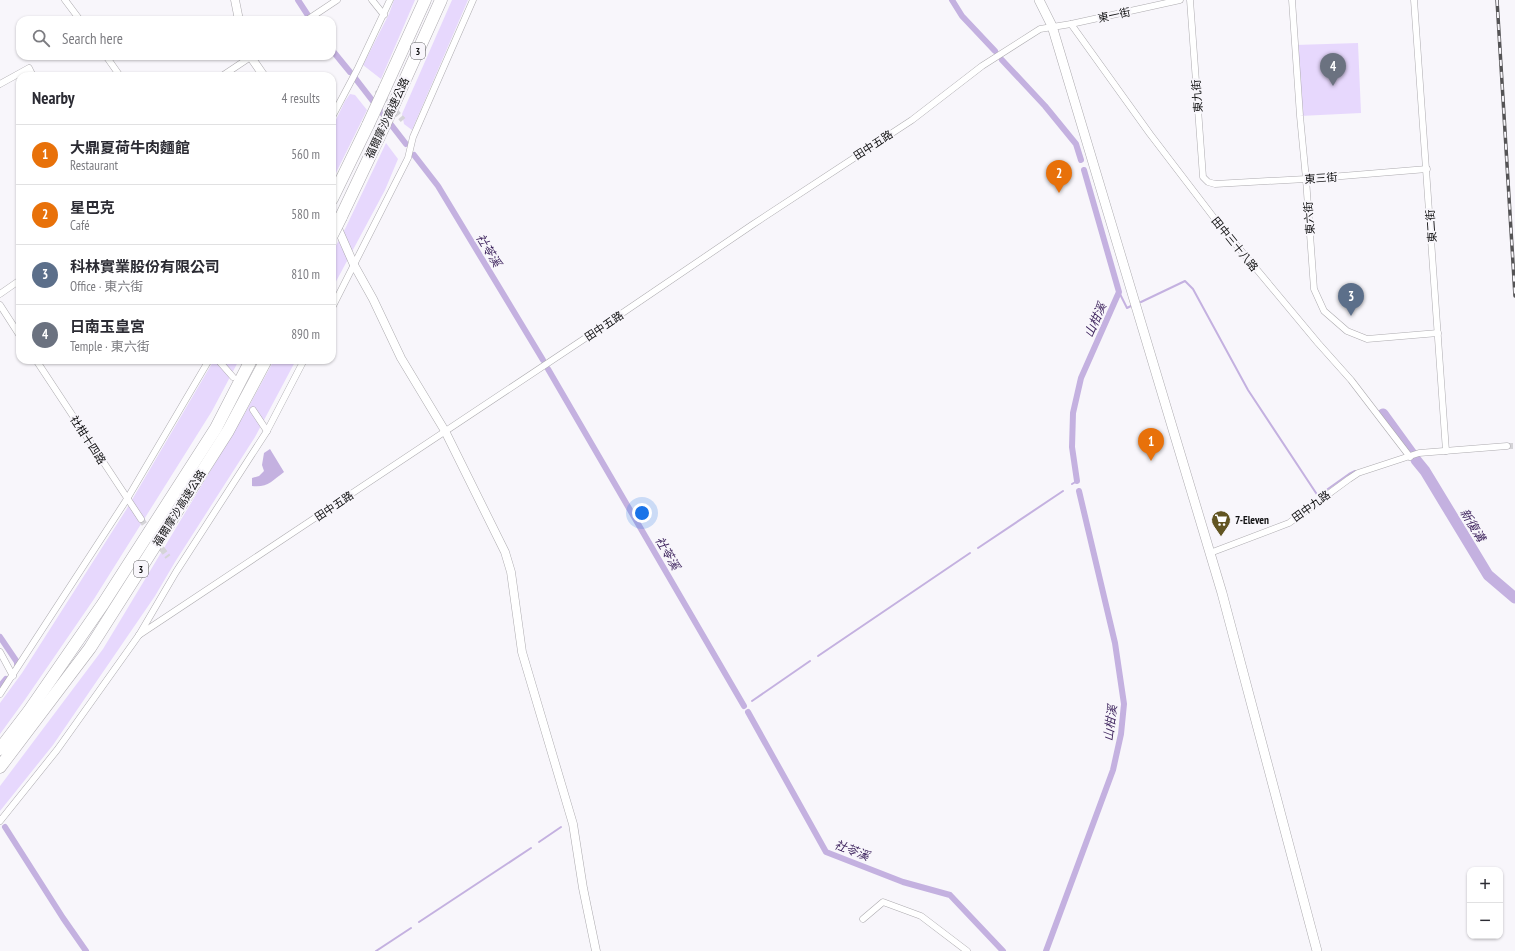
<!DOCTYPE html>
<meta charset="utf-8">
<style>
body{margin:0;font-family:"PT Sans Narrow","Noto Sans TC",sans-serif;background:#f2f2f3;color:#2b2b33}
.controls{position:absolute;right:12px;bottom:12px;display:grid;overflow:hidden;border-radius:8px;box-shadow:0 1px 3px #0004}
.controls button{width:36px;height:36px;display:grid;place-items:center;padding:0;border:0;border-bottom:1px solid #e1e1e2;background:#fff;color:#2b2b33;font:20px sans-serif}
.you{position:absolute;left:642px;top:513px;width:14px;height:14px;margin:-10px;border:3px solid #fff;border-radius:50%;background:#1a73e8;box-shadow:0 0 0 6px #1a73e833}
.badge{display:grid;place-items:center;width:26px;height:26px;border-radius:50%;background:#625522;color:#fff;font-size:13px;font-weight:700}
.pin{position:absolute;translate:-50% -33px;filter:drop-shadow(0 1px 2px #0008)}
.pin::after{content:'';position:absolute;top:21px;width:14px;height:12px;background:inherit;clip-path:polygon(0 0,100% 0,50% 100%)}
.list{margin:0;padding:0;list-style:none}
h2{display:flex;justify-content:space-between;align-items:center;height:52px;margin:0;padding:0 16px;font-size:17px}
h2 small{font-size:13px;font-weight:400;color:#7c7c81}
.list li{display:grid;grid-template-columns:26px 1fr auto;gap:12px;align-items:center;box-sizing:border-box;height:60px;padding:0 16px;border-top:1px solid #e1e1e2}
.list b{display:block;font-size:15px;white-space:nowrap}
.list p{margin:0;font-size:13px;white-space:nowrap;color:#7c7c81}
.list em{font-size:13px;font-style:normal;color:#7c7c81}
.icon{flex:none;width:22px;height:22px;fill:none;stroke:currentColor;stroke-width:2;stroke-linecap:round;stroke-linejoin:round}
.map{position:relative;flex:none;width:1515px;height:951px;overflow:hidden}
.search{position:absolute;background:#fff;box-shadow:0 1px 3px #0004;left:16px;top:16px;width:320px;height:44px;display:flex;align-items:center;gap:10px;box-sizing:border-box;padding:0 14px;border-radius:12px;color:#7c7c81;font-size:15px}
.panel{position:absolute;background:#fff;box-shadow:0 1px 3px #0004;left:16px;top:72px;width:320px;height:292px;border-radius:12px}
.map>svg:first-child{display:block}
.green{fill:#e7d8fd}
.water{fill:#c4b1e0}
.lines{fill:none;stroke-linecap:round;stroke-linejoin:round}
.stream{stroke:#c4b1e0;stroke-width:2}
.canal{stroke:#c4b1e0;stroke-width:6}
.river{stroke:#c4b1e0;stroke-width:11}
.minor-tunnel{stroke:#d5d4d8;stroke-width:6;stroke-dasharray:6 3;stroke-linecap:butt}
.minor-casing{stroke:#adabaf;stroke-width:7}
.tertiary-casing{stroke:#adabaf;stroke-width:9}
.secondary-casing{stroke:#adabaf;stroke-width:10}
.motorway-casing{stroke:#adabaf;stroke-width:13}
.minor{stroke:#fff;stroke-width:6}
.tertiary{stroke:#fff;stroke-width:8}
.secondary{stroke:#fff;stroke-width:9}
.motorway{stroke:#fff;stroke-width:12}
.rail-casing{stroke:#545355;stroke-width:3.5}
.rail{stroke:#f8f6fb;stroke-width:2;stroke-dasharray:6;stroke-linecap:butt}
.motorway-bridge-casing{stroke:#adabaf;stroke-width:13;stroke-linecap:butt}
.motorway-bridge{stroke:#fff;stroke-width:12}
.labels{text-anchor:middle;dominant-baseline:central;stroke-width:4;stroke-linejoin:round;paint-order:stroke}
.shield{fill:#f8f6fb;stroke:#565658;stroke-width:1}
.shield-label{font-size:10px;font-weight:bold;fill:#111112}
.street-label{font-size:11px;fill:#111112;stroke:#f8f6fb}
.poi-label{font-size:11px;font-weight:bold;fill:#111112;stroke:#f8f6fb;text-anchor:start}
.water-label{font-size:12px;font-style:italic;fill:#412760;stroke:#f8f6fb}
</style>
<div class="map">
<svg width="1515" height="951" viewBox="0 0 1515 951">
<rect width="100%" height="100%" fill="#f8f6fb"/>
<g class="green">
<polygon points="394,0 415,0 381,79 363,65 389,14"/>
<polygon points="452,0 468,0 412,130 404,124 402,114"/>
<polygon points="1358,43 1361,113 1300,116 1295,45"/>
<polygon points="350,94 355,95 367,110 332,181 332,128 345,101"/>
<polygon points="386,143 398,159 385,190 332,289 332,253 346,227"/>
<polygon points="214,360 239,360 212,411 94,599 24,701 0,734 0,703 22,673 126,510"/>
<polygon points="274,360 296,360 255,437 175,562 155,596 53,745 0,811 0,786 103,649 244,415"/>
</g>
<path class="water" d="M270,449l14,23c-12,9 -17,16 -32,14v-8l7,-2 5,-5 -2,-6 2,-12z"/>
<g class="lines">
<g class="stream">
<polyline points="1119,292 1127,308 1131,306"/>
<polyline points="1141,302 1185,281 1193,289 1248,390 1318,496 1349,474 1355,471"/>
<polyline points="1072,484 1077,481"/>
<polyline points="978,548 1063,491"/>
<polyline points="818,656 970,553"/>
<polyline points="752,701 810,661"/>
<polyline points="744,706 745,705"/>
<polyline points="539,842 561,827"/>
<polyline points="419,922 531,848"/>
<polyline points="376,951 411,928"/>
</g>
<g class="canal">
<polyline points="298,0 311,20"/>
<polyline points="952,0 962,16 995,51"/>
<polyline points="332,50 350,72"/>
<polyline points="1002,60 1045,106 1076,144 1081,160"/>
<polyline points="355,78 406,144"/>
<polyline points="414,155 438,186 543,360"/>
<polyline points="548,369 744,706"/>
<polyline points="1077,481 1072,447 1073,413 1081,378 1119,292 1084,170"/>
<polyline points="0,637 17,662 17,664"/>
<polyline points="0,686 6,679"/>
<polyline points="748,712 826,852 903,882 950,895 1003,951"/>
<polyline points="5,827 63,918 86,951"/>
<polyline points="1046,951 1113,770 1121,734 1124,704 1115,643 1079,491"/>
</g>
<g class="river">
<polyline points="1383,414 1412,454"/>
<polyline points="1416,460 1425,471 1488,575 1515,598"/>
</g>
<g class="minor-tunnel">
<polyline points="377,90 403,120"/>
<polyline points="1507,446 1515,446"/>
<polyline points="141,519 150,532"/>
<polyline points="156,541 168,557"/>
</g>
<defs>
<g id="minor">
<polyline points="65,0 80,20"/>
<polyline points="372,0 384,15"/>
<polyline points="1190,0 1203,177 1208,182 1215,184 1306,179 1427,169"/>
<polyline points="1292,0 1300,116 1306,179 1314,289 1324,311 1347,331 1367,339 1438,333"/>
<polyline points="1414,0 1446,451"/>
<polyline points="307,20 337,0"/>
<polyline points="1071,24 1150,134 1218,223 1318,343 1351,380 1410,457"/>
<polyline points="106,56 120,76"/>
<polyline points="222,76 252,56"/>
<polyline points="0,84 29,68 33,76"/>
<polyline points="332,117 357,70 390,0"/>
<polyline points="0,294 20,280"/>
<polyline points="0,305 20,336"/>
<polyline points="332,308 408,158 413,137 473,0"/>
<polyline points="36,360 141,519"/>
<polyline points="218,360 233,377"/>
<polyline points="253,410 267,431"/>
<polyline points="1210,553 1289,523 1349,479 1358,473 1419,453 1507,446"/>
<polyline points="139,635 593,333 752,225 912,120 982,66 1040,29 1071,24 1180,0"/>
<polyline points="0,652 13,676"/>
<polyline points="0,694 127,499 209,360"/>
<polyline points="0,821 57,750 139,635 176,572 267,431 304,360"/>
<polyline points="863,919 883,902 921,916 967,951"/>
</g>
<g id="tertiary">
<polyline points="235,0 239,20"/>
<polyline points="250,56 264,76"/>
<polyline points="332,215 354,265 373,299 401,358 445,431 505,552 511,572 522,652 573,824 583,888 596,951"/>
</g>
<polyline id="secondary" points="1039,0 1052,26 1222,593 1317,951"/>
<g id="motorway">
<polyline points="385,88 425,0"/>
<polyline points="395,102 441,0"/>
<polyline points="332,199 368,125"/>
<polyline points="341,217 378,139"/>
<polyline points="0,749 29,711 103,604 216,428 251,360"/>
<polyline points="0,767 90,648 228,431 266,360"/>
</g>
</defs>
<use href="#minor" class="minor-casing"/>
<use href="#tertiary" class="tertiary-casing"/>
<use href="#secondary" class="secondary-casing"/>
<use href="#motorway" class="motorway-casing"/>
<use href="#minor" class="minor"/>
<use href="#tertiary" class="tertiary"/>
<use href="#secondary" class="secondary"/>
<use href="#motorway" class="motorway"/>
<defs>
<polyline id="rail" points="1497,0 1515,296"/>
</defs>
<use href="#rail" class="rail-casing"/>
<use href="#rail" class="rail"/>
<defs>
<g id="motorway-bridge">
<polyline points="368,125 385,88"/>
<polyline points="378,139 395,102"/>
<polyline points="332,235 341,217"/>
</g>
</defs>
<use href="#motorway-bridge" class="motorway-bridge-casing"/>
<use href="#motorway-bridge" class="motorway-bridge"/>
</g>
<defs>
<symbol id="supermarket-pin" viewBox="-11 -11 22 30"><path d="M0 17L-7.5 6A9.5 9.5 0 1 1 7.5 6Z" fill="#625522" stroke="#f8f6fb"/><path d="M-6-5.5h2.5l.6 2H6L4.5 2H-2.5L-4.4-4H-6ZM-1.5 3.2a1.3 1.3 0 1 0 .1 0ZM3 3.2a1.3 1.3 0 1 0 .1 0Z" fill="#fff"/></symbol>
</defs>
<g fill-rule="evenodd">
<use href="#supermarket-pin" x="1210" y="509" width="22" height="30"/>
</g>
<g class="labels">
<g class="shield">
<rect x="411" y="43" width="14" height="16" rx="3"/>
<rect x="134" y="561" width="14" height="16" rx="3"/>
</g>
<g class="shield-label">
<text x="418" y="51">3</text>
<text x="141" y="569">3</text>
</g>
<g class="street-label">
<text transform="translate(1114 15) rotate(-12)">東一街</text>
<text transform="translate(1197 96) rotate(-94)">東九街</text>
<text transform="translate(387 118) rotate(-65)">福爾摩沙高速公路</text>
<text transform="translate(873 145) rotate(-33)">田中五路</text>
<text transform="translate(1321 178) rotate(-4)">東三街</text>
<text transform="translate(1309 218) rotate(-94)">東六街</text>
<text transform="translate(1431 226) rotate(-94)">東二街</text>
<text transform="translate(1235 244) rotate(51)">田中三十八路</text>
<text transform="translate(604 326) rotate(-34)">田中五路</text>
<text transform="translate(88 440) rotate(57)">社柑十四路</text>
<text transform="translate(334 506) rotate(-34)">田中五路</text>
<text transform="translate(1311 506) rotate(-36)">田中九路</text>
<text transform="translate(179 508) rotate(-58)">福爾摩沙高速公路</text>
</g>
<g class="poi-label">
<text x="1235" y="520">7-Eleven</text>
</g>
<g class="water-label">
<text transform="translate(489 250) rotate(59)">社苓溪</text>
<text transform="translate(1095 320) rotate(-66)">山柑溪</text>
<text transform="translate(1473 525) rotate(58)">新復溝</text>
<text transform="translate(668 553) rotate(60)">社苓溪</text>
<text transform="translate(1110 723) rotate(-83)">山柑溪</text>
<text transform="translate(852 850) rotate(21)">社苓溪</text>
</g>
</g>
</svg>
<div class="controls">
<button>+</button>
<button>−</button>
</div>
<div class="you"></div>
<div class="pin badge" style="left:1151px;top:461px;background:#e8710a">1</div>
<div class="pin badge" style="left:1059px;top:193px;background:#e8710a">2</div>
<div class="pin badge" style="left:1351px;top:316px;background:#5c6f8a">3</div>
<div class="pin badge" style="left:1333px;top:86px;background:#6b7280">4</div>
<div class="search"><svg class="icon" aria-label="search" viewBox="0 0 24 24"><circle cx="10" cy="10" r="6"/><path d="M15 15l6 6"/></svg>Search here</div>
<section class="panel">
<h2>Nearby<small>4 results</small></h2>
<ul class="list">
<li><span class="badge" style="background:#e8710a">1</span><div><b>大鼎夏荷牛肉麵館</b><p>Restaurant</p></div><em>560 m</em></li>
<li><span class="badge" style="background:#e8710a">2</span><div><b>星巴克</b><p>Café</p></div><em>580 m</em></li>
<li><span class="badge" style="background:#5c6f8a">3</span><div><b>科林實業股份有限公司</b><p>Office · 東六街</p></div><em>810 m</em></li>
<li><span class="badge" style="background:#6b7280">4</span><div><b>日南玉皇宮</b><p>Temple · 東六街</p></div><em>890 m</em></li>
</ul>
</section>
</div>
